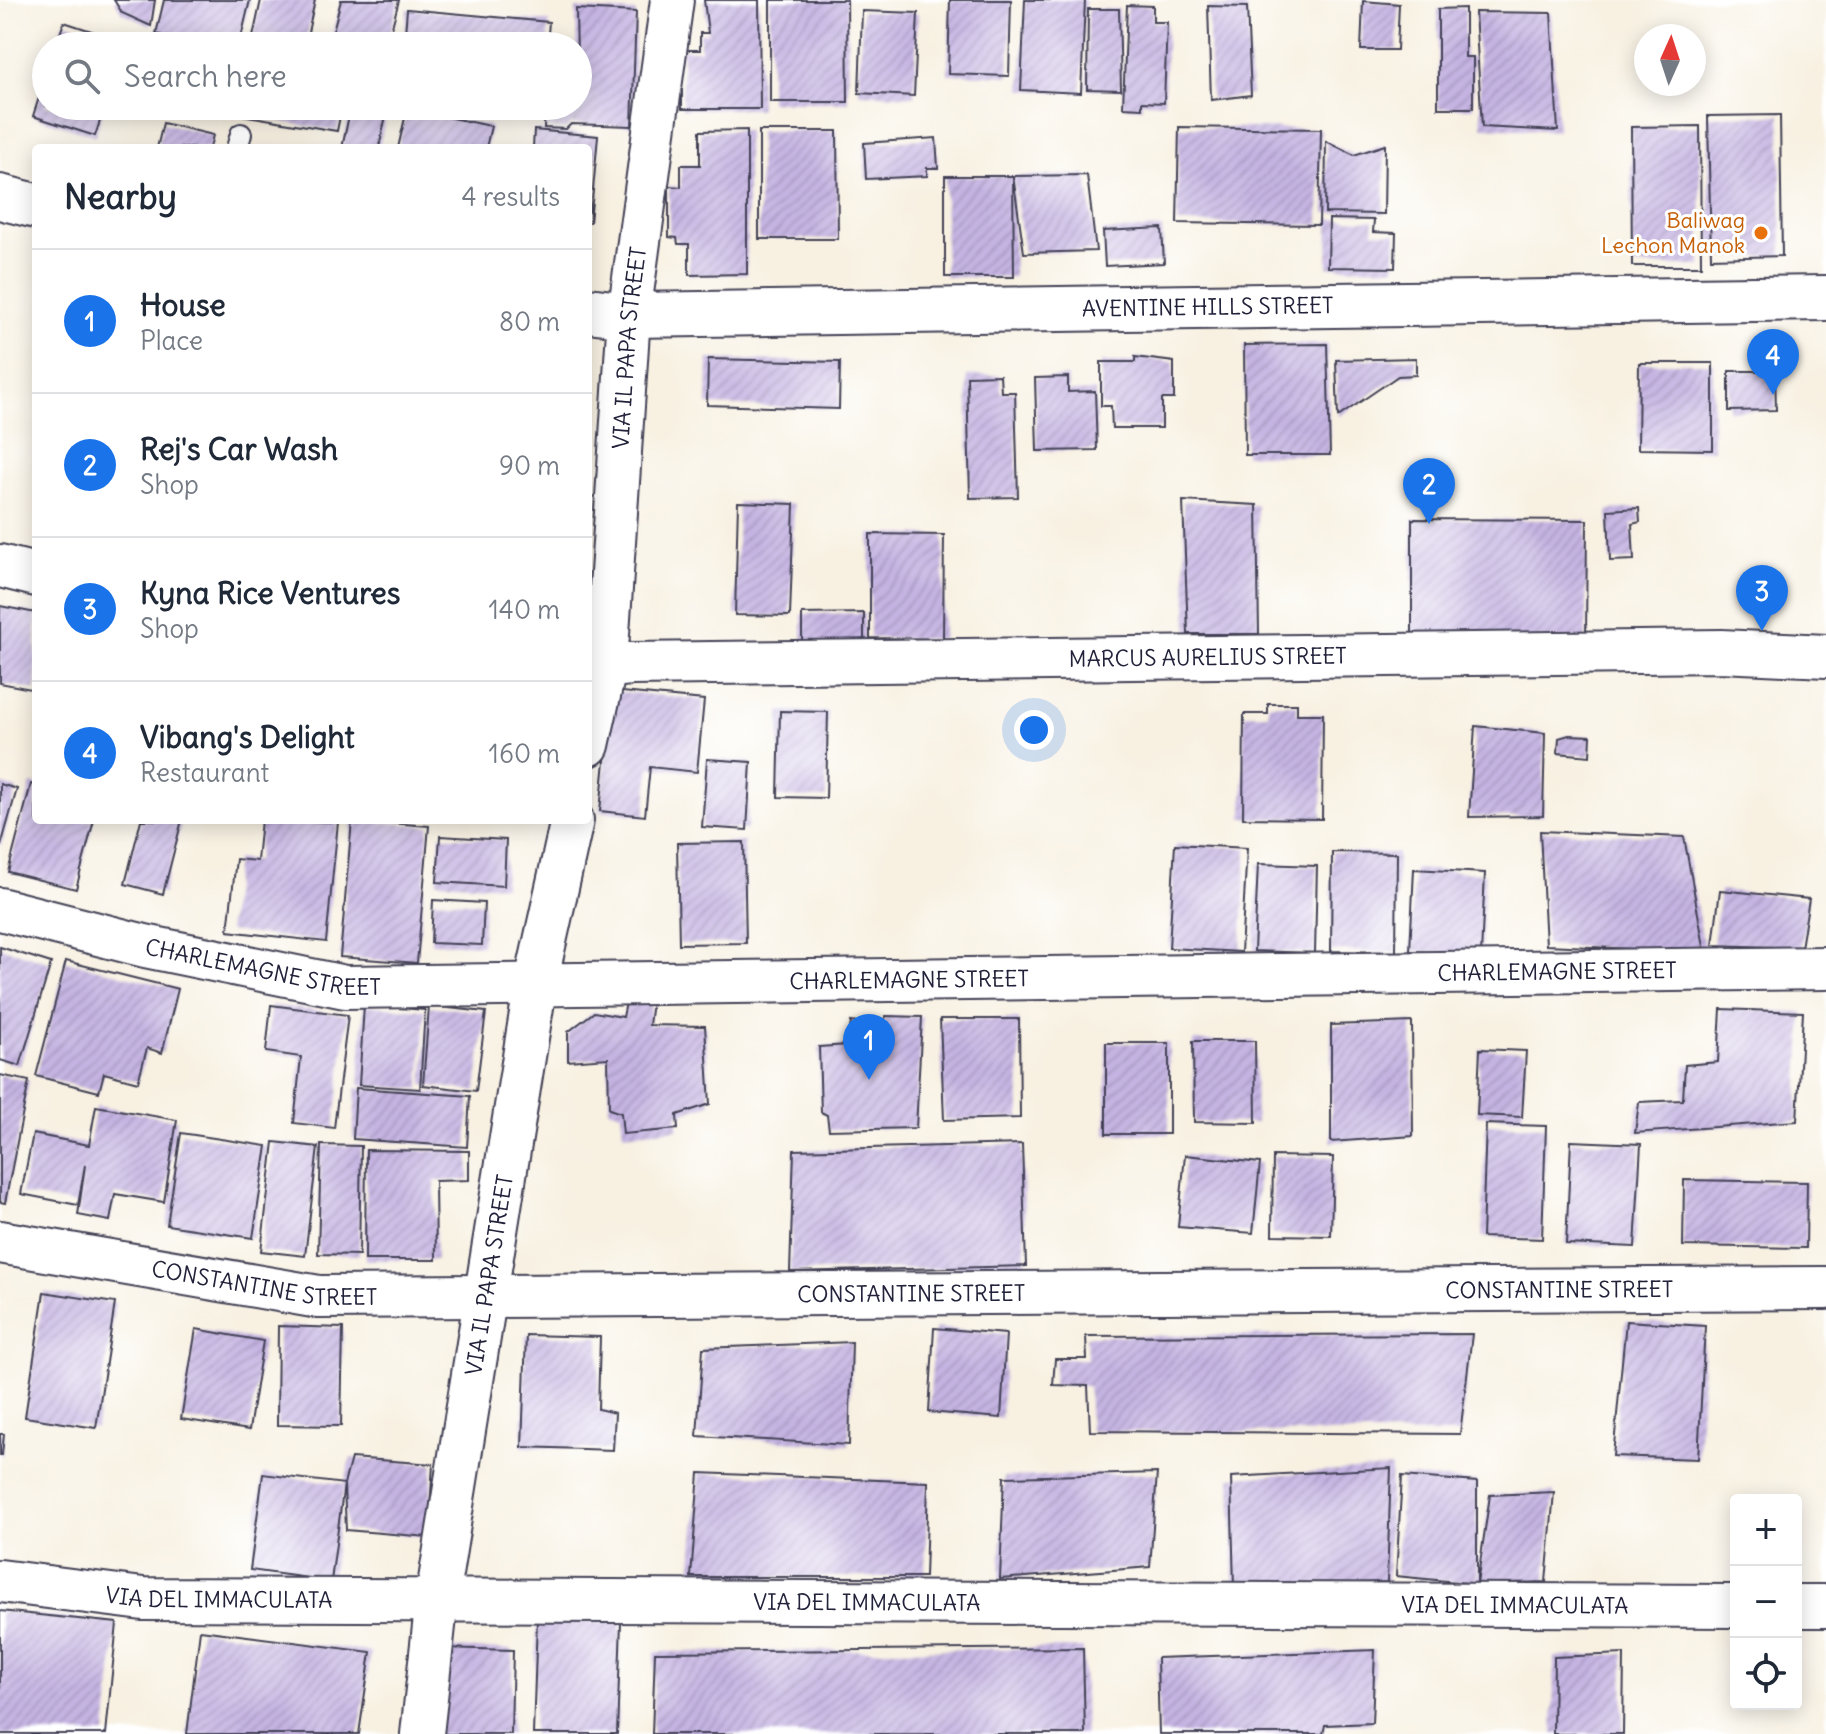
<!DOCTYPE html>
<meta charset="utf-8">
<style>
body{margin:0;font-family:Delius,sans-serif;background:#f2f2f3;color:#1f2937}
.controls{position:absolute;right:24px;bottom:24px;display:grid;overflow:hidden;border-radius:8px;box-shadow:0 4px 20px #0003}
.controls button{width:72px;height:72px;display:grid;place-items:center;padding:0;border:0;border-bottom:2px solid #e0e1e3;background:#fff;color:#1f2937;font:40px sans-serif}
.compass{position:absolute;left:1634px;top:24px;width:72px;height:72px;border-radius:50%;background:#fff;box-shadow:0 4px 20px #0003;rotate:3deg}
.you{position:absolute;left:1034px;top:730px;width:28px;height:28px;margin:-20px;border:6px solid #fff;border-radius:50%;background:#1a73e8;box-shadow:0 0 0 12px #1a73e833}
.badge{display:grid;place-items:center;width:52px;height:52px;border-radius:50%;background:#1a73e8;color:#fff;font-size:26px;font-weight:700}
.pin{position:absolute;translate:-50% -66px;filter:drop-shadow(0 2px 4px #0008)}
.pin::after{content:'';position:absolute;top:42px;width:28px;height:24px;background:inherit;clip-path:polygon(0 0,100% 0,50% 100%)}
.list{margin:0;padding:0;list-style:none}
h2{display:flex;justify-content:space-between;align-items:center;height:104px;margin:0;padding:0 32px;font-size:34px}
h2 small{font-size:26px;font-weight:400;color:#747a83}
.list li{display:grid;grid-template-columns:52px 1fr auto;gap:24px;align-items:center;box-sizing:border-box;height:144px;padding:0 32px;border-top:2px solid #e0e1e3}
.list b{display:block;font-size:30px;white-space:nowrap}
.list p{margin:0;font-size:26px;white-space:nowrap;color:#747a83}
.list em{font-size:26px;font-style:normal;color:#747a83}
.icon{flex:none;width:44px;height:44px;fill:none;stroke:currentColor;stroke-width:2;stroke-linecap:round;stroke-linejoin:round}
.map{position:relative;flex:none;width:1826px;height:1734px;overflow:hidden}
.search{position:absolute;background:#fff;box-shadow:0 4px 20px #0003;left:32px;top:32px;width:560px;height:88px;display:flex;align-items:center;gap:20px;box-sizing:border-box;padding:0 28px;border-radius:44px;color:#747a83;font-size:30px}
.panel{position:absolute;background:#fff;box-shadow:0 4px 20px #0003;left:32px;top:144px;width:560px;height:680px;border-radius:8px}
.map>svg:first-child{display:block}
.building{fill:url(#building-hatch)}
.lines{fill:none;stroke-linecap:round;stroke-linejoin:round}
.service-casing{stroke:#424154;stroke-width:24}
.minor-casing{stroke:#424154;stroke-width:46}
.tertiary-casing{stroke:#424154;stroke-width:48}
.service{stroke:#fff;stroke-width:20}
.minor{stroke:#fff;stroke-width:42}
.tertiary{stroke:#fff;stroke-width:44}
.food-dot{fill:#e8710a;stroke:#fff;stroke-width:3}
.labels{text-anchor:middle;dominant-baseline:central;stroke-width:6;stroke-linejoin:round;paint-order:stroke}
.food-label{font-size:22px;fill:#c56008;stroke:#fff;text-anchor:end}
.street-label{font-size:22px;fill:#22223b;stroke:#fff}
</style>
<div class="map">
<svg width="1826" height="1734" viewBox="0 0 1826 1734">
<defs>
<pattern id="building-hatch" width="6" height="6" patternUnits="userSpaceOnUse" patternTransform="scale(2)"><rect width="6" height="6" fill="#c5b4e2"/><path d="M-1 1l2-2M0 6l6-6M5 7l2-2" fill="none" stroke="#a99ac3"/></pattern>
</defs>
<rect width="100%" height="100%" fill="#fff"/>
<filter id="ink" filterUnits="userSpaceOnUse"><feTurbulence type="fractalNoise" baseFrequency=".0125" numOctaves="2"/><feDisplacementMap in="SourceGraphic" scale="16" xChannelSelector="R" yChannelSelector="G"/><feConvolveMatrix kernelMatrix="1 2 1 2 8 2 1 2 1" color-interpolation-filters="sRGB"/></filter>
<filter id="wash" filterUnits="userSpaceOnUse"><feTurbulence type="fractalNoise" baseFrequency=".006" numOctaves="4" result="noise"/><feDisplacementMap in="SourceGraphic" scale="32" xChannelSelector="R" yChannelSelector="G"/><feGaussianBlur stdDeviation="1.8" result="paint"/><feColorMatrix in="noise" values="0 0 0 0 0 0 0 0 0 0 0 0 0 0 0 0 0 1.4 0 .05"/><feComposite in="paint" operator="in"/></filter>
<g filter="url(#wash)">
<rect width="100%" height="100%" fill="#f8f1e2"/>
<g id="blocks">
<g class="building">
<polygon points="114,0 155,0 151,26 122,13"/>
<polygon points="164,0 250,0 239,46 206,46 156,34"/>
<polygon points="261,0 315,0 305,46 251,46"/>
<polygon points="341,0 399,0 387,46 338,46 331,39"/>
<polygon points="704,0 759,0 760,109 682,109 682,50 700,50 700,33 708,33"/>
<polygon points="770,0 847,0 848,102 770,102"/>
<polygon points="950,0 1011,0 1009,76 948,74"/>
<polygon points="1025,0 1085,0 1081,93 1021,90"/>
<polygon points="1363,1 1399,4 1397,50 1361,50"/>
<polygon points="1127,5 1153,6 1153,22 1167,22 1164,103 1142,102 1142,108 1123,107"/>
<polygon points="1208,6 1247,7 1251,95 1211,100"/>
<polygon points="1465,8 1465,57 1473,57 1473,108 1438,108 1438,9"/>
<polygon points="407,9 549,22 547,46 404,46"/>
<polygon points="576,9 636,12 632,126 571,124 566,129 544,128 545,106 578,106"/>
<polygon points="1088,9 1119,9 1121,90 1087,89"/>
<polygon points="862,11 918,13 914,96 859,93"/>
<polygon points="1475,12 1551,13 1558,131 1482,127"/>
<polygon points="64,22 125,42 124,46 56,46"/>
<polygon points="45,79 46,106 105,106 95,136 33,116"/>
<polygon points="225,106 342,106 337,131 224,112"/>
<polygon points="351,106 388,106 379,148 342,148"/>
<polygon points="466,106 542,106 540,119 465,113"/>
<polygon points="407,109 491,126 486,148 398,148"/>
<polygon points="1780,115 1782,256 1711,258 1708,116"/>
<polygon points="163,123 213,135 210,148 157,148"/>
<polygon points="1700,126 1701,266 1632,266 1631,127"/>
<polygon points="1179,127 1321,129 1319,225 1177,223"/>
<polygon points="534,130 598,136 590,223 588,148 533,148"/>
<polygon points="747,130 747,274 689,275 689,244 678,244 677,238 669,237 669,186 681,187 681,165 700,165 700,131"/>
<polygon points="759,131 837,131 838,239 759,239"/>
<polygon points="936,138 938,168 927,168 927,176 866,179 864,143"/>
<polygon points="1326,141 1354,155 1385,145 1384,214 1325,213"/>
<polygon points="1087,175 1096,251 1024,253 1013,176"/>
<polygon points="945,176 1013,176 1014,277 945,277"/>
<polygon points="1329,219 1374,220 1373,232 1396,233 1395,268 1328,267"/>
<polygon points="1162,228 1164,263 1105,266 1103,231"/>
<polygon points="1327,344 1330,455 1245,455 1244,345"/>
<polygon points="1135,357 1174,362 1174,399 1162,399 1162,428 1112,428 1111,406 1101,406 1101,362 1135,362"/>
<polygon points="1416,358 1416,375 1398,376 1338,417 1336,360"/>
<polygon points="708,359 840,362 839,409 707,405"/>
<polygon points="1639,363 1713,363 1713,450 1638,449"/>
<polygon points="1729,371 1775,371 1776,410 1729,411"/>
<polygon points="1000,375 1001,392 1015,392 1018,497 970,498 967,376"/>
<polygon points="1068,377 1068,392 1095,391 1097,450 1037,451 1035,378"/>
<polygon points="1183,501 1257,505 1259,634 1188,634"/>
<polygon points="738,502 794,504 790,616 735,615"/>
<polygon points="1639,508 1640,522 1632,524 1634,560 1610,561 1608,510"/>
<polygon points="1412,519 1587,520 1586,639 1412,637"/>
<polygon points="870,534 944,535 943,639 870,638"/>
<polygon points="0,606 36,613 36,690 0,683"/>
<polygon points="864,613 864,657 802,658 802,614"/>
<polygon points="612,691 704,700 697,772 650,767 645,816 600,811"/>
<polygon points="1268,704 1297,704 1297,714 1323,714 1322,819 1243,818 1244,714 1268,714"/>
<polygon points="780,711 828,712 826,798 778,797"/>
<polygon points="1475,726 1545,733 1543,816 1469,817"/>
<polygon points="1569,735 1591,736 1590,756 1558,753 1559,738"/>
<polygon points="707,759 751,762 747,830 702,827"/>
<polygon points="0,784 17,789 1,846 0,846"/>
<polygon points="31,784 36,785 36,820 94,820 76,889 8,872"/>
<polygon points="141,820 182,820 163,894 125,884"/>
<polygon points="261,820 338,822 326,942 228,931 236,859 257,861"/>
<polygon points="352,820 429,826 417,963 340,957"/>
<polygon points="1540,831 1684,837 1705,952 1546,945"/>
<polygon points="440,836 506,840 504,886 437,882"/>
<polygon points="744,842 746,943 679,944 677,843"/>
<polygon points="1175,844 1247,848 1241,952 1169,948"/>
<polygon points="1332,852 1397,853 1396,952 1331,951"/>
<polygon points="1258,864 1317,866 1315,953 1254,951"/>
<polygon points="1414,869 1485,873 1481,955 1410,951"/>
<polygon points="1720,890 1809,899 1801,948 1713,945"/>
<polygon points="433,900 484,903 482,945 431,943"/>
<polygon points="0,947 51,963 20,1066 0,1060"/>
<polygon points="66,961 178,989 162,1053 147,1048 138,1082 104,1073 99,1092 36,1076"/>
<polygon points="627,998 652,1002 649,1025 705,1026 710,1104 677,1115 678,1129 623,1134 621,1113 609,1109 608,1058 568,1061 568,1032 594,1012 623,1017"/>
<polygon points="271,1005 348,1015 334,1128 294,1123 301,1057 266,1052"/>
<polygon points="364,1005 425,1010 420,1089 359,1085"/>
<polygon points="429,1006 486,1012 476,1091 423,1085"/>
<polygon points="1721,1009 1803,1012 1797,1121 1635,1133 1639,1102 1683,1100 1685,1065 1718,1062"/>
<polygon points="886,1016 922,1017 916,1128 829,1130 827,1115 821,1112 819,1047 848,1045 851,1022 882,1027"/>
<polygon points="940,1019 1019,1019 1020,1118 944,1120"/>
<polygon points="1412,1022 1413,1136 1331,1142 1331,1025"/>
<polygon points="1193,1041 1255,1041 1256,1123 1194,1122"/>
<rect x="1106" y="1043" width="63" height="91"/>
<polygon points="1480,1049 1526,1051 1522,1117 1477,1115"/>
<polygon points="0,1075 29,1081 5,1203 0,1202"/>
<polygon points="356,1088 470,1096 467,1147 353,1139"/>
<polygon points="96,1106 177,1120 164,1202 115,1194 110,1221 78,1215 85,1165 78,1205 21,1194 33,1134 89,1145"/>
<polygon points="1486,1124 1546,1126 1542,1239 1482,1237"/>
<polygon points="181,1133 267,1146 253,1238 167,1225"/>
<polygon points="1571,1141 1641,1144 1635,1247 1566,1244"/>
<polygon points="274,1142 318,1147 305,1256 261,1251"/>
<polygon points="1022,1144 1026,1266 790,1272 794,1150"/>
<polygon points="321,1145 361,1146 359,1255 318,1254"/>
<polygon points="366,1150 469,1151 469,1180 435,1181 436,1260 365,1260"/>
<polygon points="1185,1155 1260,1163 1253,1233 1178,1227"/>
<polygon points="1273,1156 1333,1157 1331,1236 1272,1235"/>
<polygon points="1684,1180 1807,1182 1806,1248 1683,1246"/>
<polygon points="44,1292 115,1303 96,1428 25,1417"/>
<polygon points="1626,1321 1705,1326 1698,1459 1613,1456"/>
<polygon points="278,1326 343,1328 341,1426 277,1425"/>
<polygon points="934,1328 1006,1334 1001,1418 929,1412"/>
<polygon points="196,1329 263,1341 249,1430 181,1419"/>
<polygon points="1472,1334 1460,1434 1090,1431 1088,1386 1053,1385 1055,1359 1087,1359 1086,1336"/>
<polygon points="526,1335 600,1337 598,1409 615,1413 613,1450 522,1447"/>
<polygon points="852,1342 849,1445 697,1436 703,1348"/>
<polygon points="0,1434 4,1434 2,1455 0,1455"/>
<polygon points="351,1458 433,1464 428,1537 346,1530 344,1484 331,1581 250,1570 263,1474 344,1484"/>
<polygon points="1391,1468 1387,1582 1234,1587 1231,1477"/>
<polygon points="699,1473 928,1482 925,1577 691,1577"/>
<polygon points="1157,1473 1150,1567 1000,1579 1004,1477"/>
<polygon points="1402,1476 1477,1482 1477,1584 1490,1495 1554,1492 1546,1582 1477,1584 1396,1576"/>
<polygon points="0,1611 117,1623 106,1734 0,1734"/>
<polygon points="537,1620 621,1622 617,1734 533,1734"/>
<polygon points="200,1630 371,1652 359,1734 187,1734"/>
<polygon points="440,1648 513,1650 511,1734 438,1734"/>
<polygon points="1083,1648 1085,1734 652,1734 655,1652"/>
<polygon points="1375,1650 1372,1723 1325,1725 1323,1734 1159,1734 1157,1658"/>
<polygon points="1624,1654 1623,1734 1553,1734 1554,1657"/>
</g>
</g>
</g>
<g filter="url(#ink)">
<use href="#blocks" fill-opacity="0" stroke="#424154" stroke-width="2"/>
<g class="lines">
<defs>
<polyline id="service" points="237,148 241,134"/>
<g id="minor">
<polyline points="0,566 36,575"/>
<path id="s1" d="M588,668l43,-4 1090,-13 105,5"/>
<path id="s2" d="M588,745l18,-81 23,-349 43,-315"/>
<path id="s3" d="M0,909l145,37 200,41 1481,-19"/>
<path id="s4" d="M0,1242l319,55 1507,-9"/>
<path id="s5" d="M0,1581l143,18 1593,7"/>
<polyline points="1796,1606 1826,1606"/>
<path id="s6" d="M422,1734l15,-135 99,-617 36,-162"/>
</g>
<g id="tertiary">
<polyline points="0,197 36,206"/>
<path id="s7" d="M588,310l41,5 1197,-17"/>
</g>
</defs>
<use href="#service" class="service-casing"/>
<use href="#minor" class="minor-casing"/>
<use href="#tertiary" class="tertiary-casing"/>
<use href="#service" class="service"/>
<use href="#minor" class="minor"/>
<use href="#tertiary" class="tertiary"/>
</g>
</g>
<circle class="food-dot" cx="1761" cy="233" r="8"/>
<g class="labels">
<g class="food-label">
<text x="1745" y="220">Baliwag<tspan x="1745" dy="25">Lechon Manok</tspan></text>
</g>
<g class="street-label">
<text stroke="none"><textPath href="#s7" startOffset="620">AVENTINE HILLS STREET</textPath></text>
<text stroke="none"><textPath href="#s2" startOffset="400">VIA IL PAPA STREET</textPath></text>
<text stroke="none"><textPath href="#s1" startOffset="620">MARCUS AURELIUS STREET</textPath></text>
<text stroke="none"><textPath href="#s3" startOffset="270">CHARLEMAGNE STREET</textPath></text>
<text stroke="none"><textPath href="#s3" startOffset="1566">CHARLEMAGNE STREET</textPath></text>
<text stroke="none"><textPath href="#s3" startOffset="918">CHARLEMAGNE STREET</textPath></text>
<text stroke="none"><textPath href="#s6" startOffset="464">VIA IL PAPA STREET</textPath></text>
<text stroke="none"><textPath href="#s4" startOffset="268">CONSTANTINE STREET</textPath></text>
<text stroke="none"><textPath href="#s4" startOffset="1564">CONSTANTINE STREET</textPath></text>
<text stroke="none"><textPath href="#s4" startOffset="916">CONSTANTINE STREET</textPath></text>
<text stroke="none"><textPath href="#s5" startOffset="220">VIA DEL IMMACULATA</textPath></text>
<text stroke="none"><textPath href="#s5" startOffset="868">VIA DEL IMMACULATA</textPath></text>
<text stroke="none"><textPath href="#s5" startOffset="1516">VIA DEL IMMACULATA</textPath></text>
</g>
</g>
</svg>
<div class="controls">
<button>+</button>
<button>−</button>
<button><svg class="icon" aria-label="locate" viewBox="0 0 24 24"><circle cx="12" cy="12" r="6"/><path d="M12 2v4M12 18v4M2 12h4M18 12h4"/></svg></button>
</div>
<svg class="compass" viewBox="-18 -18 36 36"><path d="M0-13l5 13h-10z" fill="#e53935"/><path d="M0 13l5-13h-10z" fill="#747a83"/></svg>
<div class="you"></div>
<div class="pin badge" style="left:869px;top:1080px">1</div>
<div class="pin badge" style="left:1429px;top:524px">2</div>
<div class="pin badge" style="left:1762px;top:631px">3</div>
<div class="pin badge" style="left:1773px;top:395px">4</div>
<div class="search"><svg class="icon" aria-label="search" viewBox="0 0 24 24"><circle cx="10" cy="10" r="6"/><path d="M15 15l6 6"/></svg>Search here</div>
<section class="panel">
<h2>Nearby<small>4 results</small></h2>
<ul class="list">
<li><span class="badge">1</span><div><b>House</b><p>Place</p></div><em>80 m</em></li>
<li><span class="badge">2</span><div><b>Rej's Car Wash</b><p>Shop</p></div><em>90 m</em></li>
<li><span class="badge">3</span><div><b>Kyna Rice Ventures</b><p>Shop</p></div><em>140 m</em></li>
<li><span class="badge">4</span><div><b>Vibang's Delight</b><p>Restaurant</p></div><em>160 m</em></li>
</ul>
</section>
</div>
